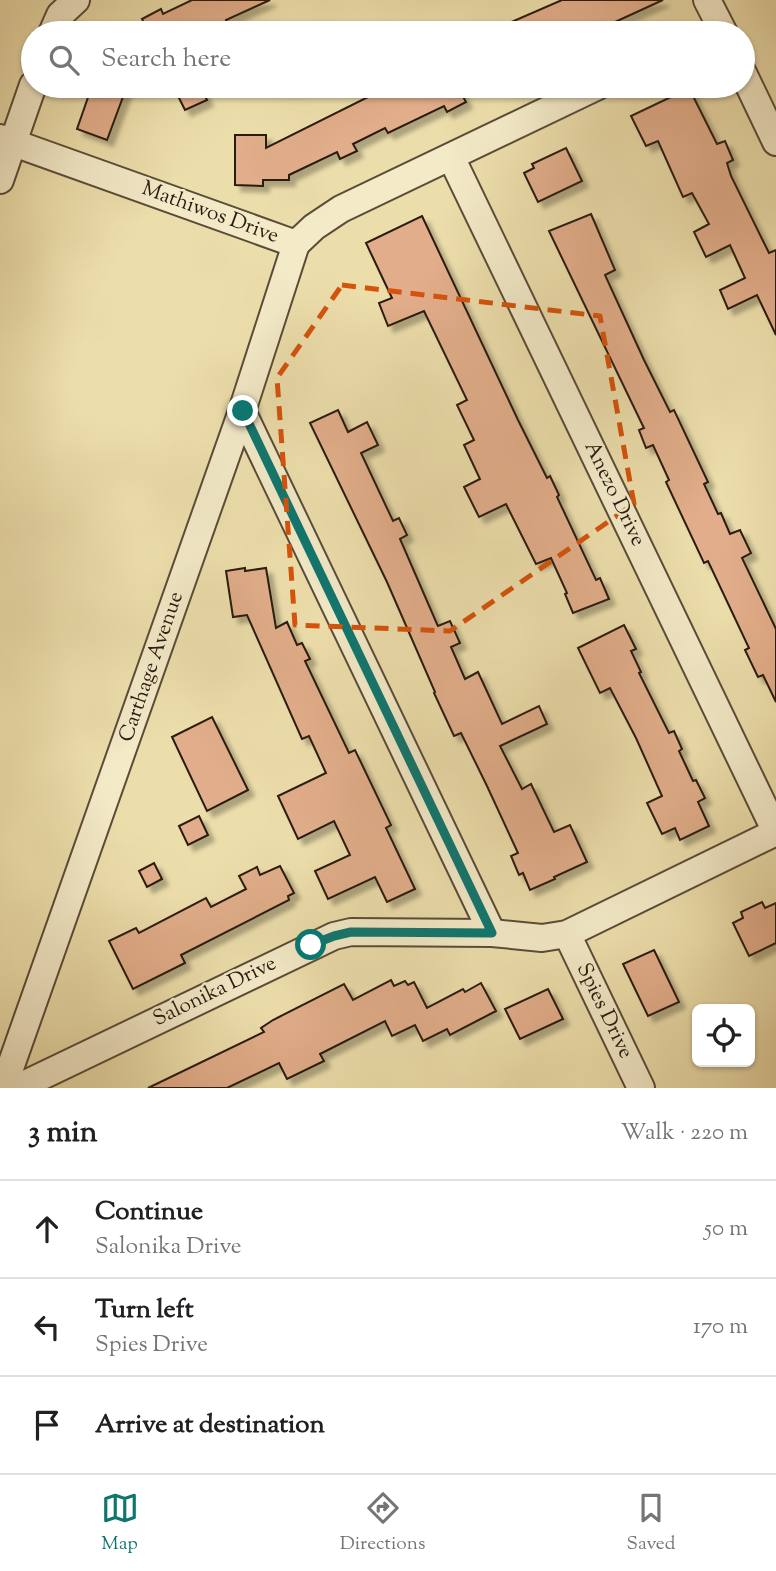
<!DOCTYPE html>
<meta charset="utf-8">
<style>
body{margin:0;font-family:"Sorts Mill Goudy",serif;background:#f2f2f2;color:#202124}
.controls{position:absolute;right:21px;bottom:21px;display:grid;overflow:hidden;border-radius:10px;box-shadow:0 2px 5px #0004}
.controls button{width:63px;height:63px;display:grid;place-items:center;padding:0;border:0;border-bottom:2px solid #e0e0e0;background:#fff;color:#202124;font:35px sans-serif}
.stop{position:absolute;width:21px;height:21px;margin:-16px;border:5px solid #0f766e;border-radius:50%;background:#fff}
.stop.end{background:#0f766e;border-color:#fff;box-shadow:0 2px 7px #0008}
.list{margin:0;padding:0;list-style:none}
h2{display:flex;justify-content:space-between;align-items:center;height:91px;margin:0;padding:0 28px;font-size:30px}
h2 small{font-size:23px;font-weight:400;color:#757577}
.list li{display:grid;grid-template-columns:46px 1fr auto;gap:21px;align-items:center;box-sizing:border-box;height:98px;padding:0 28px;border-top:2px solid #e0e0e0}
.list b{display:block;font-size:26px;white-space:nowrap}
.list p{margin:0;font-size:23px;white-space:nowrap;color:#757577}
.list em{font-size:23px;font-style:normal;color:#757577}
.icon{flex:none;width:38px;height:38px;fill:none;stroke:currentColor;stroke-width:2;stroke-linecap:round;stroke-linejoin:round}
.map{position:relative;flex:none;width:776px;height:1088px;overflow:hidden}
.search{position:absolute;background:#fff;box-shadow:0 2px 5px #0004;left:21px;right:21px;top:21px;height:77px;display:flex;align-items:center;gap:18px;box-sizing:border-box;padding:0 24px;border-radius:38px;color:#757577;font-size:26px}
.sheet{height:385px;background:#fff}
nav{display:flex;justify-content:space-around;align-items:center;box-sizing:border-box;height:98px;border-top:2px solid #e0e0e0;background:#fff;font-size:19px;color:#757577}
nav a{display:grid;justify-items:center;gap:4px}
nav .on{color:#0f766e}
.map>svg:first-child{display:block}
.building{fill:#e1ad8a;stroke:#291b11;stroke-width:2;filter:url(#shadow)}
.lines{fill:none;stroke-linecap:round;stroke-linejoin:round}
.minor-casing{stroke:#5a4c38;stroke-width:30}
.minor{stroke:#f3eac8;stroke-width:26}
.route{stroke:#0f766e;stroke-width:9}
.marked{fill:none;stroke:#d5530c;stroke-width:5;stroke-dasharray:14 9;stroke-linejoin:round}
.labels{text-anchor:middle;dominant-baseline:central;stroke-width:5;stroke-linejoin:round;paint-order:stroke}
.street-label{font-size:21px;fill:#291b11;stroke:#f3eac8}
</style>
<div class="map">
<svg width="776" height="1088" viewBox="0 0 776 1088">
<defs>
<filter id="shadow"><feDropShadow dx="6" dy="6" stdDeviation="2" flood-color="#0004"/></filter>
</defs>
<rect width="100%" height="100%" fill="#ecdeab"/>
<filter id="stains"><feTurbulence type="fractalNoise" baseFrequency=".00286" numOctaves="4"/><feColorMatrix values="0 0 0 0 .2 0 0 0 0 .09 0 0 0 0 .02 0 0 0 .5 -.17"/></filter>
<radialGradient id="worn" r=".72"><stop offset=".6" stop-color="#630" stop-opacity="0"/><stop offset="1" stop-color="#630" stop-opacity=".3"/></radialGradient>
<g class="building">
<polygon points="192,0 270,0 226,20 232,33 124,33 144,23 142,19 161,9 163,14"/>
<polygon points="562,0 663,0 591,33 486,33"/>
<polygon points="92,86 127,86 107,140 77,129"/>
<polygon points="173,86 200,86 207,100 185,110"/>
<polygon points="390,86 457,86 466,102 447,112 444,106 388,133 385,128 353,144 357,151 340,159 337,152 289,175 289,180 263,180 263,186 235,185 235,135 266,135 266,148"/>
<polygon points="685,86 688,86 717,144 725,141 733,160 727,163 731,176 769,253 776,250 776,335 757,295 728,309 720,290 745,278 730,245 706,257 694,232 709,224 692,193 683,197 658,141 646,146 631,116 671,97 669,93"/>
<polygon points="566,148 582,181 538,202 524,173 534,168 532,164"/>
<polygon points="591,214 615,270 605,275 644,360 670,412 674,410 708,482 704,484 718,514 721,513 730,534 740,530 751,553 742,558 776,629 776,702 763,675 758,677 745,650 749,648 708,561 704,563 666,482 669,480 653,445 646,448 639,430 644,428 642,424 549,231"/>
<polygon points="422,216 518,420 547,478 550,476 559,495 557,497 596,580 600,578 609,599 573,613 565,594 567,593 551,558 536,564 506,504 479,517 464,487 480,479 464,445 474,440 457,405 467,400 424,311 388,326 379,303 392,298 366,243"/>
<polygon points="338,410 348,432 367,422 378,445 361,453 393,521 399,518 407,535 400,539 437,624 438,626 450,621 460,643 451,647 465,679 478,672 502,724 539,706 547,724 500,746 522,789 531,784 554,832 570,825 587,862 554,877 555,879 530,890 523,873 519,875 511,856 518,853 487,786 461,733 454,736 434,693 435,692 387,582 310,423"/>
<polygon points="245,568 245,571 266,568 276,628 287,622 297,645 302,643 310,659 305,661 349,753 355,750 391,825 386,828 415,889 387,902 375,877 328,899 315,871 350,855 334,821 298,839 278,796 326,773 309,736 302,739 247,615 233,617 226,571"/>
<polygon points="624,625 636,649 631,651 641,672 639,673 669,733 674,731 682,749 679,751 693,781 696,780 705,798 698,802 709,826 680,840 675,828 662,834 647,803 662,796 636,738 610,688 600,693 578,648"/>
<polygon points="212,717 248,790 207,811 172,737"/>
<polygon points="199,816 208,835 188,845 179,826"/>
<polygon points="154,863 162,879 147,887 139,871"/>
<polygon points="280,866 294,893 288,896 289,900 181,955 185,963 133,989 109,941 136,928 139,933 206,898 211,907 246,889 239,876 257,867 260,875"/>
<polygon points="762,902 765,908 776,903 776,943 749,956 733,923 743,918 741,912"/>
<polygon points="654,950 679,1002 648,1016 623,964"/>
<polygon points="391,980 394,986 405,981 408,985 414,982 427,1008 463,989 465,992 481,983 496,1011 450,1035 447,1029 423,1041 415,1025 392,1036 385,1021 320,1054 324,1061 287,1079 279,1063 227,1088 148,1088 264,1032 261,1028 273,1020 344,984 353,1000"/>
<polygon points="548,989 563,1019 520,1039 505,1009"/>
</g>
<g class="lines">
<defs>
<g id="minor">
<polyline points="707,0 724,33"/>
<polyline points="52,33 60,15 76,0"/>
<polyline points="743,73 776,142"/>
<polyline points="0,138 296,244 314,227 341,209 598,86"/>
<polyline points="0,180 33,85"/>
<polyline points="242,411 492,933"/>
<polyline points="567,934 641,1088"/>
<polyline points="3,1088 242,411 296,244"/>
<polyline points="17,1088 334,936 351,932 492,933 542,938 567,934 776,832 451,157"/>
</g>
</defs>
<use href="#minor" class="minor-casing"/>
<use href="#minor" class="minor"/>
</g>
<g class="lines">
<polyline class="route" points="243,411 492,933 351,932 334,936 311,945"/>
</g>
<path class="marked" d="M342,285l258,31 34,188 -184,127 -155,-6 -18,-247z"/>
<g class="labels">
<g class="street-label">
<text transform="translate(210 213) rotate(20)">Mathiwos Drive</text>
<text transform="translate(614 494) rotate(64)">Anezo Drive</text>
<text transform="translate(152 667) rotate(-71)">Carthage Avenue</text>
<text transform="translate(215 992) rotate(-26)">Salonika Drive</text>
<text transform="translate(604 1011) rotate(64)">Spies Drive</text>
</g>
</g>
<rect width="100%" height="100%" filter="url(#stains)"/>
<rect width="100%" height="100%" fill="url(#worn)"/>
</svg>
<div class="controls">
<button><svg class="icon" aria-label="locate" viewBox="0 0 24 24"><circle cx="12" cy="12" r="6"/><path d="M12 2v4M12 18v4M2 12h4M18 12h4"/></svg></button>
</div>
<div class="stop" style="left:311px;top:945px"></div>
<div class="stop end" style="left:243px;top:411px"></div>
<div class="search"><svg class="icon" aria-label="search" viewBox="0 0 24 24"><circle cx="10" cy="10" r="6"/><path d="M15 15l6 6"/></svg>Search here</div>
</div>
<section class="sheet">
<h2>3 min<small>Walk · 220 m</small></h2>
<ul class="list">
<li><svg class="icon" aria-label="ahead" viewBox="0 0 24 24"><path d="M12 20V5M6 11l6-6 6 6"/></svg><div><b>Continue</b><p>Salonika Drive</p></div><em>50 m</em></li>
<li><svg class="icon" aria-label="left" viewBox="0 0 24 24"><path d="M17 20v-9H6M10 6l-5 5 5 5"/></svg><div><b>Turn left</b><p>Spies Drive</p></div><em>170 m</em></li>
<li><svg class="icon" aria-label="arrive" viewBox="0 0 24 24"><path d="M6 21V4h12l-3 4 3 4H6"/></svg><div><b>Arrive at destination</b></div></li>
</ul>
</section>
<nav>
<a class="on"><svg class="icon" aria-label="map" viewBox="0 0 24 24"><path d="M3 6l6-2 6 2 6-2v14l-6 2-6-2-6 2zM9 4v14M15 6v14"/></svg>Map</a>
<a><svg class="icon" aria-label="directions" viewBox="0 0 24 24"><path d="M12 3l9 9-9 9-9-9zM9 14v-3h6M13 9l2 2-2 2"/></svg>Directions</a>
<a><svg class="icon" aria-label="saved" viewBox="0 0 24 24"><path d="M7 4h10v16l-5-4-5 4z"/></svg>Saved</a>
</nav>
